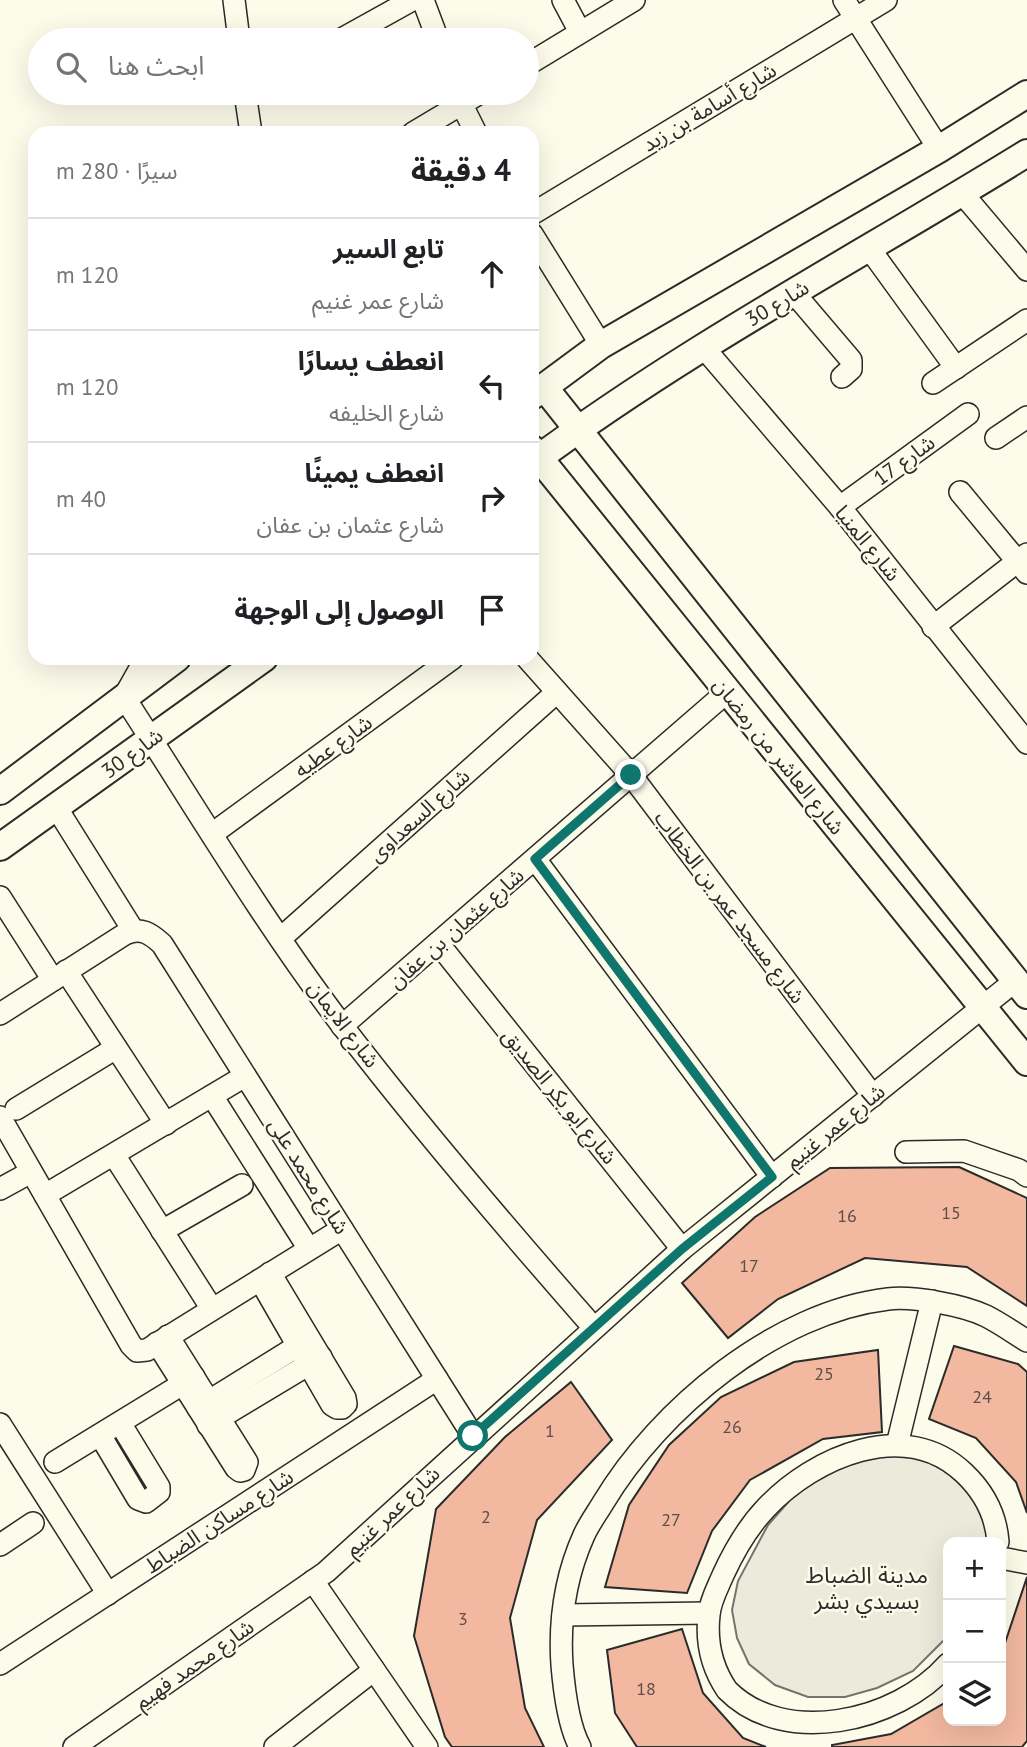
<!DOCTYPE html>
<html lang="ar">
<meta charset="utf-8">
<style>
body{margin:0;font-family:"PT Sans","Noto Sans Arabic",sans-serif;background:#f6f6f6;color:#202124;direction:rtl}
.controls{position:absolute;right:21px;bottom:21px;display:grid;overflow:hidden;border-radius:14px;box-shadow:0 7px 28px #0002}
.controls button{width:63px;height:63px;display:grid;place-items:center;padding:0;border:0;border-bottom:2px solid #e0e0e0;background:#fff;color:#202124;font:35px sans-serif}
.stop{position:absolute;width:21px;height:21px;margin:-16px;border:5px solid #0f766e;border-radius:50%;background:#fff}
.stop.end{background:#0f766e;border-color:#fff;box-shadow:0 2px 7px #0008}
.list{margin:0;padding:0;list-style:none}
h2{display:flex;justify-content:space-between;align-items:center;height:91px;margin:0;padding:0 28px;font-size:30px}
h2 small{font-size:23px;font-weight:400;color:#757577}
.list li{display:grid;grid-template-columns:46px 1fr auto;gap:21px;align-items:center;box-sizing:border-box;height:112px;padding:0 28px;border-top:2px solid #e0e0e0}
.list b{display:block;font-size:26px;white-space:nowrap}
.list p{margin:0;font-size:23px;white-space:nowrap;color:#757577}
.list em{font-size:23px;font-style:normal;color:#757577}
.icon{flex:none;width:38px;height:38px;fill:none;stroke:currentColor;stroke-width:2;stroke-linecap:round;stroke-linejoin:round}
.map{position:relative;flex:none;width:1027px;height:1747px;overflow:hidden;direction:ltr}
.search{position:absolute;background:#fff;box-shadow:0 7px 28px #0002;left:28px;top:28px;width:511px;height:77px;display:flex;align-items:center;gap:18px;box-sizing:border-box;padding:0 24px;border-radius:38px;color:#757577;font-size:26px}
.panel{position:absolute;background:#fff;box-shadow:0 7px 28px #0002;left:28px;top:126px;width:511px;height:539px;border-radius:21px;direction:rtl}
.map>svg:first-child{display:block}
.green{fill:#ecebdb;stroke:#74746e;stroke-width:2}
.building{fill:#f2b8a0;stroke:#2b2b2b;stroke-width:2}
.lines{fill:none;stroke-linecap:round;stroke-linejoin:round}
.minor-casing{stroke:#2b2b2b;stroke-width:24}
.tertiary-casing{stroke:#2b2b2b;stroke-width:30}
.minor{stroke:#fdfbea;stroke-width:21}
.tertiary{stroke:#fdfbea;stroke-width:26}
.route{stroke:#0f766e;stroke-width:9}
.labels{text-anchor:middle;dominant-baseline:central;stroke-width:5;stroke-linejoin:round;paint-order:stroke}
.number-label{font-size:18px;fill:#5d4e48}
.street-label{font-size:21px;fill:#2b2b2b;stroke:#fdfbea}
.neighbourhood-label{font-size:23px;fill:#2b2b2b;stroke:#fdfbea}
</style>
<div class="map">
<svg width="1027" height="1747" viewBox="0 0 1027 1747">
<rect width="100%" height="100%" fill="#fdfbea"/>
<polygon class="green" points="877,1451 936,1455 982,1502 988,1542 948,1542 948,1636 913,1671 877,1688 845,1697 808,1697 775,1685 749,1664 737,1638 732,1610 738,1581 768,1525 790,1500 815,1480"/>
<g class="building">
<polygon points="959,1167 1027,1198 1027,1306 967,1267 865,1258 778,1299 728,1338 682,1283 755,1217 830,1168"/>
<polygon points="954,1346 1018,1364 1027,1372 1027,1513 1016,1482 976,1438 929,1419"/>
<polygon points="878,1350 882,1432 823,1439 750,1480 712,1531 687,1593 605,1587 629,1505 669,1445 721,1397 794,1362"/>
<polygon points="571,1382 612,1440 537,1520 510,1618 525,1708 544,1747 452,1747 445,1737 414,1636 436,1509 505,1437"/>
<polygon points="1027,1577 1027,1741 1022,1747 832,1747 832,1745 891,1734 948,1701 948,1721 1001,1721 1001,1648 1005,1643"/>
<polygon points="682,1629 703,1693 743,1738 766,1747 637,1747 615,1713 607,1650"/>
</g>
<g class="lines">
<defs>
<g id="minor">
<polyline points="234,0 239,40"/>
<polyline points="423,0 438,40"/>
<polyline points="563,0 580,32"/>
<polyline points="844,0 939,149"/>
<polyline points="340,40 412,0"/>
<polyline points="527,65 634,0"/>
<polyline points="245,93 251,133"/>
<polyline points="456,93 476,133"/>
<polyline points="413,133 480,93"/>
<polyline points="962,193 1027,270"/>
<polyline points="532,214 886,0"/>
<polyline points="532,234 601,345"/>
<polyline points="869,248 956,368"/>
<polyline points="794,293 851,360 851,369 842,377"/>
<polyline points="704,348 840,507 1027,743"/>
<polyline points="933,383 1027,320"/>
<polyline points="996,438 1027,417"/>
<polyline points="960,492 1027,573"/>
<polyline points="840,507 968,414"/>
<polyline points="933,627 1027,554"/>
<path d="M146,658l-22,39c72,111 140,226 220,331 79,103 164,202 250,300"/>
<polyline points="527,658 631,775 873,1096"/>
<polyline points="56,807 133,930"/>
<polyline points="212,834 453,658"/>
<polyline points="535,859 772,1177"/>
<polyline points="0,897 53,980"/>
<polyline points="281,938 557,692"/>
<polyline points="438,943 682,1249"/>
<polyline points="66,971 166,1124"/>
<path d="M0,1014l125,-80c16,-7 25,-1 37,10l311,492"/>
<polyline points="342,1026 728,691"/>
<polyline points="212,1096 309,1249"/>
<polyline points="16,1109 116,1048"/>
<polyline points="0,1117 131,1345 137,1351 147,1350 342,1229"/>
<polyline points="906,1152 964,1151 1019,1170 1027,1176"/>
<polyline points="114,1155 212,1309"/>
<polyline points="0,1189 31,1172"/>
<polyline points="45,1195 245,1076"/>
<polyline points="162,1231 242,1185"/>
<polyline points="260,1280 332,1405 337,1408 342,1408 346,1404 345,1398 270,1273"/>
<polyline points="157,1343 236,1468 240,1471 244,1470 247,1462 168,1336"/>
<polyline points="198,1408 309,1339"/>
<polyline points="0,1424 108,1594"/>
<polyline points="208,1425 321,1357"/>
<polyline points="100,1435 138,1499 146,1502 159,1492 159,1487 120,1423"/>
<polyline points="897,1445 932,1301"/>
<polyline points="55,1462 194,1377"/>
<polyline points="0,1545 33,1523"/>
<polyline points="1001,1558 1027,1563"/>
<polyline points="313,1581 427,1747"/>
<polyline points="563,1615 709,1613"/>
<polyline points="0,1664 437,1379"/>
<path d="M948,1664c-52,59 -165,83 -221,26 -15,-22 -21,-48 -18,-75 1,-14 9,-28 14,-40 11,-24 24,-47 43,-67 48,-51 139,-91 198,-35 19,18 32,42 34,69"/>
<polyline points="74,1747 326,1572 682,1249 1015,981"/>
<polyline points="275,1747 374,1670"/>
<path d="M580,1747c-12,-22 -16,-58 -18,-82 -3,-44 4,-90 22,-130 5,-11 13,-22 19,-32 56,-94 173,-191 285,-204 25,-3 75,6 98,17 14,7 28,17 41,25"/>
</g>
<g id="tertiary">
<polyline points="544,387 1027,995"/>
<polyline points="532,396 601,345 939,149 1027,94"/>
<polyline points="532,449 1027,1062"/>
<path d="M532,463c156,-116 330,-208 495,-310"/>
<polyline points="0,791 177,658"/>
<polyline points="0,847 264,658"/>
</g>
</defs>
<use href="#minor" class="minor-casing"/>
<use href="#tertiary" class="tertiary-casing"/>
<use href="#minor" class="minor"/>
<use href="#tertiary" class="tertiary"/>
</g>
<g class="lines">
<polyline class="route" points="473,1436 682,1249 772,1177 535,859 631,775"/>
</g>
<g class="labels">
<g class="number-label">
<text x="951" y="1212">15</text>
<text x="847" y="1215">16</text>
<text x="749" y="1265">17</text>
<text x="824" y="1373">25</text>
<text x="982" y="1396">24</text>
<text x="732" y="1426">26</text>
<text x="550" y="1430">1</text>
<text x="486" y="1516">2</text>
<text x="671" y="1519">27</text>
<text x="463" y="1618">3</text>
<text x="646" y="1688">18</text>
</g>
<g class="street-label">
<text transform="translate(709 107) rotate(-31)">شارع أسامة بن زيد</text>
<text transform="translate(777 303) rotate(-31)">شارع 30</text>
<text transform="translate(904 460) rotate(-36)">شارع 17</text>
<text transform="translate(868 543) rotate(51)">شارع المنيا</text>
<text transform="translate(333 746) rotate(-36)">شارع عطيه</text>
<text transform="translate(132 753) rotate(-36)">شارع 30</text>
<text transform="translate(779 756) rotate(51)">شارع العاشر من رمضان</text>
<text transform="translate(419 815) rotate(-42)">شارع السعداوى</text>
<text transform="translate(730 907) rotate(53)">شارع مسجد عمر بن الخطاب</text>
<text transform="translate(456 928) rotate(-41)">شارع عثمان بن عفان</text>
<text transform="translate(344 1024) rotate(53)">شارع الايمان</text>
<text transform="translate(560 1096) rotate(51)">شارع ابو بكر الصديق</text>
<text transform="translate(835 1126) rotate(-39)">شارع عمر غنيم</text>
<text transform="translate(309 1176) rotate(58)">شارع محمد على</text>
<text transform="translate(392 1511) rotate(-43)">شارع عمر غنيم</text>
<text transform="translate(219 1521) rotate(-33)">شارع مساكن الضباط</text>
<text transform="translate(194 1664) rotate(-35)">شارع محمد فهيم</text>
</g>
<g class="neighbourhood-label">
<text x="867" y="1574">مدينة الضباط<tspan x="867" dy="26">بسيدي بشر</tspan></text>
</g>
</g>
</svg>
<div class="controls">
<button>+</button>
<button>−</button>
<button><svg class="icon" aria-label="layers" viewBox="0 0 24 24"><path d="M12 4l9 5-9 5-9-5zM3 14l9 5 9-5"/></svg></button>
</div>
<div class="stop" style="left:473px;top:1436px"></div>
<div class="stop end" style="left:631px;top:775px"></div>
<div class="search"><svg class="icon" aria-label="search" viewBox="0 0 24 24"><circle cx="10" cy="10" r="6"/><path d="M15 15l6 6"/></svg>ابحث هنا</div>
<section class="panel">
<h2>4 دقيقة<small>سيرًا · 280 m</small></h2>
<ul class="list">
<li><svg class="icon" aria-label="ahead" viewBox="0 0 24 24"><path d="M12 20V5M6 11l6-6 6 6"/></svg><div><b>تابع السير</b><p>شارع عمر غنيم</p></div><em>120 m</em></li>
<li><svg class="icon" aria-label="left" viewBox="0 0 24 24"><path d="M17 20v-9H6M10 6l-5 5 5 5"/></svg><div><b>انعطف يسارًا</b><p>شارع الخليفه</p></div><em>120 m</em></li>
<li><svg class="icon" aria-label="right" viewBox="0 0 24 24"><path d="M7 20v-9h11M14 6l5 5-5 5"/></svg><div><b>انعطف يمينًا</b><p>شارع عثمان بن عفان</p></div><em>40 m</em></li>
<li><svg class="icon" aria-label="arrive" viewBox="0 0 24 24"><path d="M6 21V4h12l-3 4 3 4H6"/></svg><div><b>الوصول إلى الوجهة</b></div></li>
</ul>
</section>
</div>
